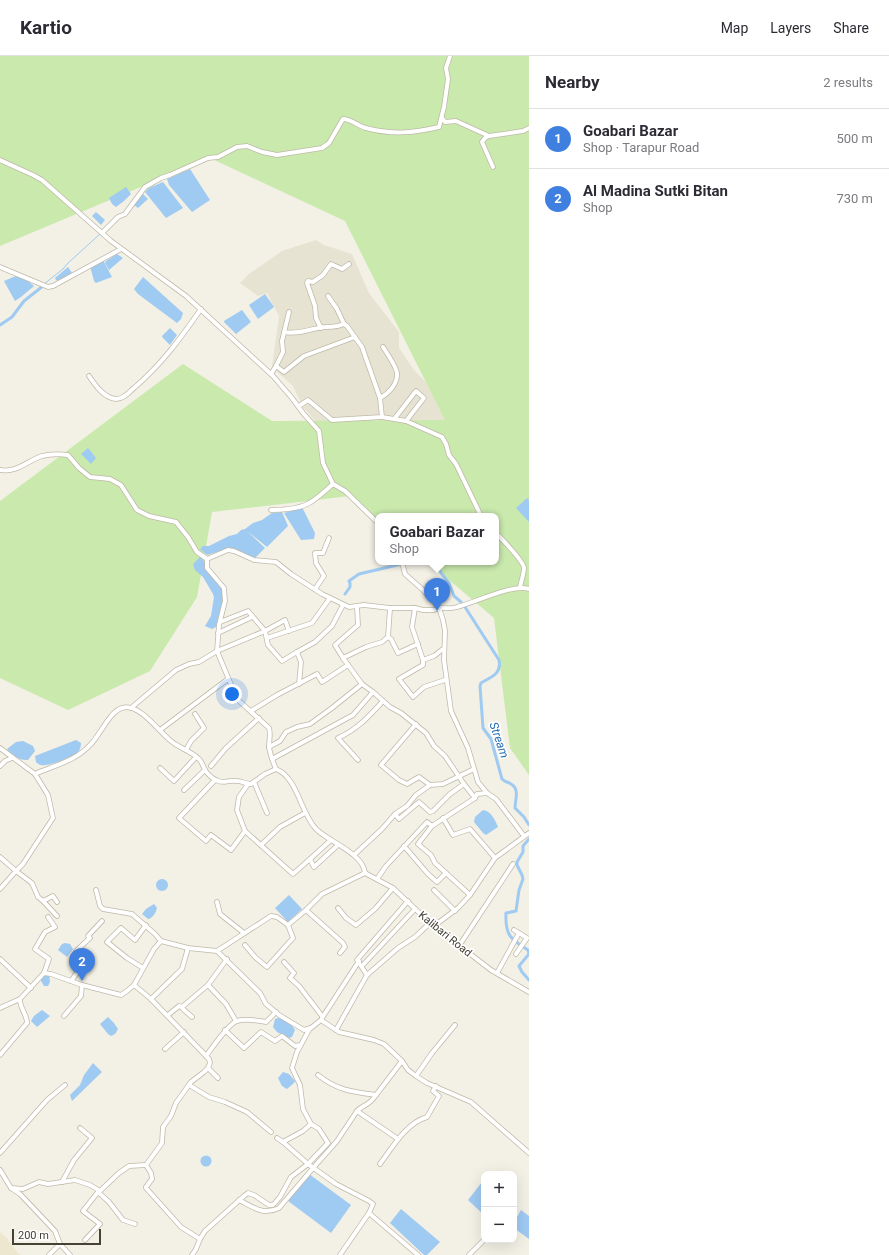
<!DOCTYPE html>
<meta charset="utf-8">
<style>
body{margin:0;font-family:Roboto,sans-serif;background:#f7f7f7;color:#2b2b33}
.controls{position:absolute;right:12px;bottom:12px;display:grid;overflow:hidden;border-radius:8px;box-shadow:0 4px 16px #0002}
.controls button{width:36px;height:36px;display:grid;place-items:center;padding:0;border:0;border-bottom:1px solid #e1e1e2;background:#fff;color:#2b2b33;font:20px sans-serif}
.scale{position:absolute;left:12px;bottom:10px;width:89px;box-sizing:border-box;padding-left:4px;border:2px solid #464135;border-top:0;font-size:11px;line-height:14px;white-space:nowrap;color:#464135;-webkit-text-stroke:3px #fff;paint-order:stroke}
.you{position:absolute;left:232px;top:638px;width:14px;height:14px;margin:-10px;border:3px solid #fff;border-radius:50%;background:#1a73e8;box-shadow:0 0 0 6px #1a73e833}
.badge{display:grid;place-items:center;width:26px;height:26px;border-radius:50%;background:#ff4711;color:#fff;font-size:13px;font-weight:700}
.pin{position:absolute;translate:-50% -33px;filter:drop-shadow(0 1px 2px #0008)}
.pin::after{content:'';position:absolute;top:21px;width:14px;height:12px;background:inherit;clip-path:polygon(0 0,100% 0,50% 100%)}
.popup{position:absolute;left:375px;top:457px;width:124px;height:52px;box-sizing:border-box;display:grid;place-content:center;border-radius:8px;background:#fff;filter:drop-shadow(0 1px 3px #0005);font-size:13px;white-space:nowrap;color:#7c7c81}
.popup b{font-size:15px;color:#2b2b33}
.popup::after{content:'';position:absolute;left:50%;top:100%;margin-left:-8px;border:8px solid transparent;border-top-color:#fff}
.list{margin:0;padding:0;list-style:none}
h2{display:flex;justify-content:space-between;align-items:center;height:52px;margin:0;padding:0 16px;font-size:17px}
h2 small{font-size:13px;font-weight:400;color:#7c7c81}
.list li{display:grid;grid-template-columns:26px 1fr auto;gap:12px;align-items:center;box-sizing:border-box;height:60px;padding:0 16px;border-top:1px solid #e1e1e2}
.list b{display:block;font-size:15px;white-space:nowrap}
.list p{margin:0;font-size:13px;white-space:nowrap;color:#7c7c81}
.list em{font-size:13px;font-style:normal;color:#7c7c81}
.map{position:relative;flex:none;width:529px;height:1199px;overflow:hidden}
header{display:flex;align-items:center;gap:24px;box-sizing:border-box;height:56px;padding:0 20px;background:#fff;border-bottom:1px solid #e1e1e2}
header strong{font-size:19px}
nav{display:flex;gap:22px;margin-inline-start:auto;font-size:14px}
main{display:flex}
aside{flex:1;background:#fff}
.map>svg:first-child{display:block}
.residential{fill:#e7e3d3}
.education{fill:#ede7cf}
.green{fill:#c9e9ad}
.water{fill:#9fcaf2}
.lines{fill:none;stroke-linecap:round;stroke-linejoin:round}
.stream{stroke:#9fcaf2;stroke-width:1}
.canal{stroke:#9fcaf2;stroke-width:3}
.minor-casing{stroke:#bfb9a8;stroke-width:5.5}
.minor{stroke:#fff;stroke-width:4}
.labels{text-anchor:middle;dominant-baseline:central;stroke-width:3.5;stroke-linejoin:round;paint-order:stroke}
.street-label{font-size:11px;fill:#464135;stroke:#fff}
.water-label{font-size:12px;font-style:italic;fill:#2a70b5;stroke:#fff}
</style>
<header>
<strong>Kartio</strong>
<nav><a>Map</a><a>Layers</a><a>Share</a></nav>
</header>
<main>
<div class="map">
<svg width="529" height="1199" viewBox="0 0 529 1199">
<rect width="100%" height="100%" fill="#f3f0e5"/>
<polygon class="residential" points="316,184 324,189 352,198 369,237 399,276 399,292 414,314 439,339 461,368 323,374 303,351 293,330 272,311 279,260 267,237 258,240 240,227 249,218 282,195"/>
<polygon class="education" points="0,1176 6,1181 18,1197 21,1199 0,1199"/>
<polygon class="green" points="0,0 529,0 529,719 510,692 494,562 428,506 496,506 496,460 378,460 378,464 350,440 212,456 197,541 150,615 68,654 0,622 0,445 183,308 272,365 445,364 345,165 210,102 0,190"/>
<g class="water">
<polygon points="190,113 210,144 192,156 169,129 167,123"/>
<polygon points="163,126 183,152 166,162 145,136 149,132"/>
<polygon points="126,131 131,138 124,145 116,151 112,148 109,142"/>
<polygon points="143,138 148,143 138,152 134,149"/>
<polygon points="96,156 105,164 101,169 92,160"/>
<polygon points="117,198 123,202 109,214 105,207 106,205"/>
<polygon points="103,204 112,221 96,227 94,225 90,210"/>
<polygon points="68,211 72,217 65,222 58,225 56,224 55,222"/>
<polygon points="16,220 28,225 34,230 21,241 15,245 4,225"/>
<polygon points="143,221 183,257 181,263 177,267 138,238 134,233"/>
<polygon points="265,238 274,251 258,263 249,249"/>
<polygon points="242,254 251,266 236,278 224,266 224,265"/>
<polygon points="170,272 177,279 170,289 163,282 162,280"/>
<polygon points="88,392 96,402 91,408 81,398"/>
<polygon points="527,442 529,444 529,466 516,452"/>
<polygon points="302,451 315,477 314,483 301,484 284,457"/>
<polygon points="282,456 288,470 267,491 247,475 265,492 253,504 227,493 207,499 200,493 203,490 209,490 229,480 237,478 241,474 245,473 253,467 262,464 272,457"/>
<polygon points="200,501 204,505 207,512 221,530 224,539 216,571 212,573 205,570 211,560 214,541 213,538 203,521 195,514 193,508"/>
<path d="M76,684l5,3c0,3 -1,7 -3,9 -5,5 -30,15 -37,13 -1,0 -4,-2 -5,-3l-1,-6z"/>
<path d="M23,685l10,5 2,5 -7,9c-8,1 -16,-5 -21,-11l9,-7z"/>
<path d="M483,754c8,1 12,10 15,17l-12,8 -3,-2 -9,-11 1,-5z"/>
<circle cx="162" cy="829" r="6"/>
<polygon points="289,839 302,853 288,866 275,852"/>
<path d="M154,848l3,4c-1,4 -4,10 -9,11l-6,-5 4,-5z"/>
<polygon points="65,887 70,888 73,893 67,901 58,894 62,888"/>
<polygon points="44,918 49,918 50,926 48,930 44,930 40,923"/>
<polygon points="42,954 50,960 37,971 31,965 34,960"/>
<polygon points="108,961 114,967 118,973 115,978 111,980 108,978 100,968"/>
<path d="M278,962c7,1 13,5 17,12l-3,7 -3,1 -12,-6 -4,-5 2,-8z"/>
<polygon points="93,1007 102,1016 72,1045 70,1039 80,1029 84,1019"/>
<polygon points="283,1016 289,1018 295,1025 294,1027 287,1033 282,1030 278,1022"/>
<circle cx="206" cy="1105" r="5.5"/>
<polygon points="309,1118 351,1149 331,1177 288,1145"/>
<polygon points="482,1126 484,1128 484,1159 468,1144"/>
<polygon points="401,1153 440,1186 427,1199 424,1199 390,1167"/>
<polygon points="521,1154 529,1160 529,1183 514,1172 514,1166"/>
</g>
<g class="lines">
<polyline class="stream" points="44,228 63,213 67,208 100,178"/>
<g class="canal">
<polyline points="0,269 12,261 24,245 43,230"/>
<polyline points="436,506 441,517 449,527 454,540 461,546"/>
<polyline points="345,538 350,531 350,527 349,525 359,518 410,506"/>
<path d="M465,551l34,53c3,14 -8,17 -18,23l-1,3 3,42 8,11 11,40c3,3 6,3 9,5 9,5 4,16 4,24l9,9 5,8"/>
<path d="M529,783l-6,7v6l-6,10v3l5,10 1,4 -4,11 -3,21 -10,2c-1,22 4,26 22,37l1,4 -10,12 3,6 7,8"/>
</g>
<defs>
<g id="minor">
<polyline points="442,62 445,66 456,65 489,80 523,75 529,72"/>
<polyline points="489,80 485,82 482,86 493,111"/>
<polyline points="0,104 33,119 42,124 111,185 186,240 273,320 292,342 303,357 319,375 323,407 333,428 345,435 378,467"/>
<path d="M102,177l16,-16 7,-3 20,-27 16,-9 9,-3 38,-17 10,-1 19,-10 10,-1 15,6 15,3 45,-7 7,-5 14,-24c8,0 15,7 23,9 26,7 47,5 73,-1l5,-20 4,-28 -2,-11 4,-12"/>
<polyline points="0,211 48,231 53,230 121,193"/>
<polyline points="328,240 337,253 344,268"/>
<polyline points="321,272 316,262 315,250 307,227 308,225 313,226 323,219 331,208 342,213 349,208"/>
<path d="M284,276c16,3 27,-4 41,-5 9,-1 10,1 19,-3l3,2 15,21 18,51 2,19 -50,3 -24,-20 -9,6"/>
<polyline points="276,310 284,316 304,300 355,281"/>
<polyline points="271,318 276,310 283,296 282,285 289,256"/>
<path d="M89,320c6,9 15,22 27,23 8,0 13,-7 18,-11 28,-24 46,-49 67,-79"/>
<path d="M380,342c8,-4 18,-14 17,-25 -1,-6 -10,-20 -14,-26"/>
<polyline points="382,361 406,365 442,381 446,388 449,399 456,408 481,460"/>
<polyline points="395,362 416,335 424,342 406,365"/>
<path d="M0,414c17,3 27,-9 42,-14 8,-2 18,-2 26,-1l11,13 11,9 20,2 11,6 16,25 12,6 27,6 12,15 9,15 10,7 21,-9 6,1 20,9 22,2 15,12 31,20 27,13 15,-2 26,3h25l8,2h11l5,-2 4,12 2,11 -1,29 7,51 17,37 10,34 9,11 9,6 28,37"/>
<path d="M271,454c13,0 29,-1 40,-8 8,-5 15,-12 22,-18"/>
<path d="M496,477c6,6 28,29 28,35 0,6 -3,13 -4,19"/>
<path d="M207,503v9l17,20 1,13 -6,24 -2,26 20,48 32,29c2,6 0,12 0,19 1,7 4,15 7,22"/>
<path d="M402,506l3,12 18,16 16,18c6,0 13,1 18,-1 17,-4 57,-24 72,-18"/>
<polyline points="315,533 324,520 316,507 315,497 323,497 329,482"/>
<polyline points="390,552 388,581 382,586 366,591 343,602 362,628 373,636 390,651 401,657 426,677 434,690 445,700 464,728 475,742"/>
<polyline points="415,552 412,571 423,604"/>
<polyline points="220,566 248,555 265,575 268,589 282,605 297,596"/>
<polyline points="218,577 252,561"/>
<polyline points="388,581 391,583 398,597 418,588"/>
<polyline points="267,582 312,567 330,542"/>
<polyline points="443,593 434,600 423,604 423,609 399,623 413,641 424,631 445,624"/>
<polyline points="343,602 335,589 358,569 357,551"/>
<polyline points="299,628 301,606 297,596 315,586 332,570 343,549"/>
<polyline points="131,652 176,614 189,608 199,606 217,595 265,575 285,564 289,575"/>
<polyline points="251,655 277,639 317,618 322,626 348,609"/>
<polyline points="416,668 381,709 399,724 407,728 419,721 430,729"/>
<polyline points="160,674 228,623"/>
<polyline points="269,691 280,685 286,676 297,671 310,668 332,652 362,628"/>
<path d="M0,692l35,26c20,-9 41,-13 56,-30 9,-9 19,-33 31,-36 17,-6 37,24 49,33 8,7 20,10 28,18 3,3 4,7 6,11 2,3 7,8 11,10 7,5 13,-1 21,1 5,0 9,3 14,3l14,-10 11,-5c22,9 24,43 40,60 13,13 47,24 49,44"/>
<polyline points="186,694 191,685 204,672 195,658"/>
<polyline points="272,703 353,659 373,636"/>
<path d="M358,704l-20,-22c20,-9 30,-21 45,-37"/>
<polyline points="0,710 5,705 12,702"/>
<polyline points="211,710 226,692 259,662"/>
<polyline points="160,712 174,725 196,701"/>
<polyline points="35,718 48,739 53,762 23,808 16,815 32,827 38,841 43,845 53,840 57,846"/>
<polyline points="215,724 179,762 206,785 211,779 231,794 245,775"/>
<polyline points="254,726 267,757"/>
<polyline points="248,728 239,741 237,754 245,775 293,818 310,803 314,811 338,789"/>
<polyline points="184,734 205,714"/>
<polyline points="395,758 399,763 419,746 430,756 433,755 450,738 464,728"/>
<polyline points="443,762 453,779 470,773 495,802"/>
<polyline points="261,789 280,771 305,757"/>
<polyline points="404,790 428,818 437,826 446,817"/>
<polyline points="354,799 382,773 395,758 407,750 416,739 430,729 443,728 474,713"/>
<polyline points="0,801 16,815 0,833"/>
<polyline points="310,803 331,784"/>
<polyline points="365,817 393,832 430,867 491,914 529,936"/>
<polyline points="377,823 386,810 427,766 432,770"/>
<polyline points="96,834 100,850 103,853 132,858 155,878 161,885"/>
<polyline points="434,834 455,855"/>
<polyline points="470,839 435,807 431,799 418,788 432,770 475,742 477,738 487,737"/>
<polyline points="43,845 57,860"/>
<polyline points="217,846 220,858 244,877"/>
<polyline points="338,852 346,862 356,869 375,853 393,832"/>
<polyline points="306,854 343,887 345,891 340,897"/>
<polyline points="434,870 458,852 470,839 495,802 529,777"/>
<polyline points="245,889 255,901 267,911 293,882 288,869"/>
<polyline points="459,890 513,808"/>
<polyline points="217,895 271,860 277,861 288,869 306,854 322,838 365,817"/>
<polyline points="516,898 527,882 519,877"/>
<polyline points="0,903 31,932"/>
<polyline points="284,906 294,917 290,922 299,930 322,960"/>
<polyline points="362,910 415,853"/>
<polyline points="143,912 127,902 107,886 121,872 135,884 146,869"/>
<polyline points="44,917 49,903 35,893 45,876 55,871 48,861"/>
<polyline points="497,917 519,877 514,874"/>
<polyline points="367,919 357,904 408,845"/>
<polyline points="71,925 85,906 76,895 90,882 88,880 102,865"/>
<polyline points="134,929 151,943 209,1003 210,1007 208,1012 204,1016 191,1026 176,1047 171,1060 163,1071 162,1087 146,1109 151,1117 152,1123 146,1131 146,1132 181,1171 200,1183 205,1175 244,1140 248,1137 254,1139 269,1149 273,1149 280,1141 291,1121 308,1108 328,1087 319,1073 311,1068 303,1053 300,1029 292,1012 297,996 310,972"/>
<polyline points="208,929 227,903"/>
<polyline points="151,943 182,913 188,892"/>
<polyline points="0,952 20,943 44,917 51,918 82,929 121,939 127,935 134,929 154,893 161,885 188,892 217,895 260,937 266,948 279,959 304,974 311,972 321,964 339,976 374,984 384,988 402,1005 408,1014 416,1020 427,1027 471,1046 529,1097"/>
<polyline points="168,959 179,950 182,951"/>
<polyline points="64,960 81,940 82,929"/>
<polyline points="192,961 183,953 182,951 208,929 226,948 236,965"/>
<polyline points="322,962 359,905"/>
<polyline points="225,974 244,992 261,976 275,985 282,980 295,990 300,989"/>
<polyline points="336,974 367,919 398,892 415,881 430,867"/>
<polyline points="165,993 184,976"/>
<path d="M0,999l27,-32c0,-9 -8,-16 -7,-24"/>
<path d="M206,1000c6,-8 23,-33 31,-35 10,-3 20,0 29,1l10,-10"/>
<polyline points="208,1012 218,1022"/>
<path d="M318,1019c18,15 35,17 58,20l26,-34"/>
<polyline points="416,1020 432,997 455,969"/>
<polyline points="189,1029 209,1041 225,1046 247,1056 271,1076"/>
<polyline points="357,1055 398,1083"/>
<polyline points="277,1082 283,1086 303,1075 311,1068"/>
<polyline points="283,1086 308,1108 336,1128 369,1145 373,1148 369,1157 418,1199"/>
<polyline points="0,1097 47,1044 65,1029"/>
<path d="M380,1108c12,-16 26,-41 47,-47l12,-21 -6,-5 3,-5"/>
<polyline points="0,1114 11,1132 20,1138 55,1175 60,1188 70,1199"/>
<polyline points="62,1126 74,1104 92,1082 80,1072"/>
<polyline points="11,1132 23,1133 39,1126 48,1128 75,1124 90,1129 100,1135 119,1117 129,1110 146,1109"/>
<polyline points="99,1136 98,1136 109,1146 123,1164 135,1168"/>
<path d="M239,1144c14,7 24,16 40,8l35,-41 23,-26 20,-30c8,-8 11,-4 19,-16"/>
<polyline points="85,1184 100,1168 83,1155 98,1136"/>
<polyline points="49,1199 60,1188"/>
<polyline points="192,1199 196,1193 200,1183"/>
<polyline points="340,1199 369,1157"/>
<polyline points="469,1199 484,1184"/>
</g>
</defs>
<use href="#minor" class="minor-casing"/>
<use href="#minor" class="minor"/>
</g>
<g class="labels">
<g class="street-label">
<text transform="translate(445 878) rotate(39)">Kalibari Road</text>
</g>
<g class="water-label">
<text transform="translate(499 684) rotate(71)">Stream</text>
</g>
</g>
</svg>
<div class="controls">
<button>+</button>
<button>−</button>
</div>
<div class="scale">200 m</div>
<div class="you"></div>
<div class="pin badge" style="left:437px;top:555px;background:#3f7fe0">1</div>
<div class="popup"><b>Goabari Bazar</b>Shop</div>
<div class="pin badge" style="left:82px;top:925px;background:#3f7fe0">2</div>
</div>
<aside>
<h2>Nearby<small>2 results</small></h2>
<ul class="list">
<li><span class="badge" style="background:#3f7fe0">1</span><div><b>Goabari Bazar</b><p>Shop · Tarapur Road</p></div><em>500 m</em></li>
<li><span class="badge" style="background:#3f7fe0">2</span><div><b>Al Madina Sutki Bitan</b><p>Shop</p></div><em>730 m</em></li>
</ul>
</aside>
</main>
